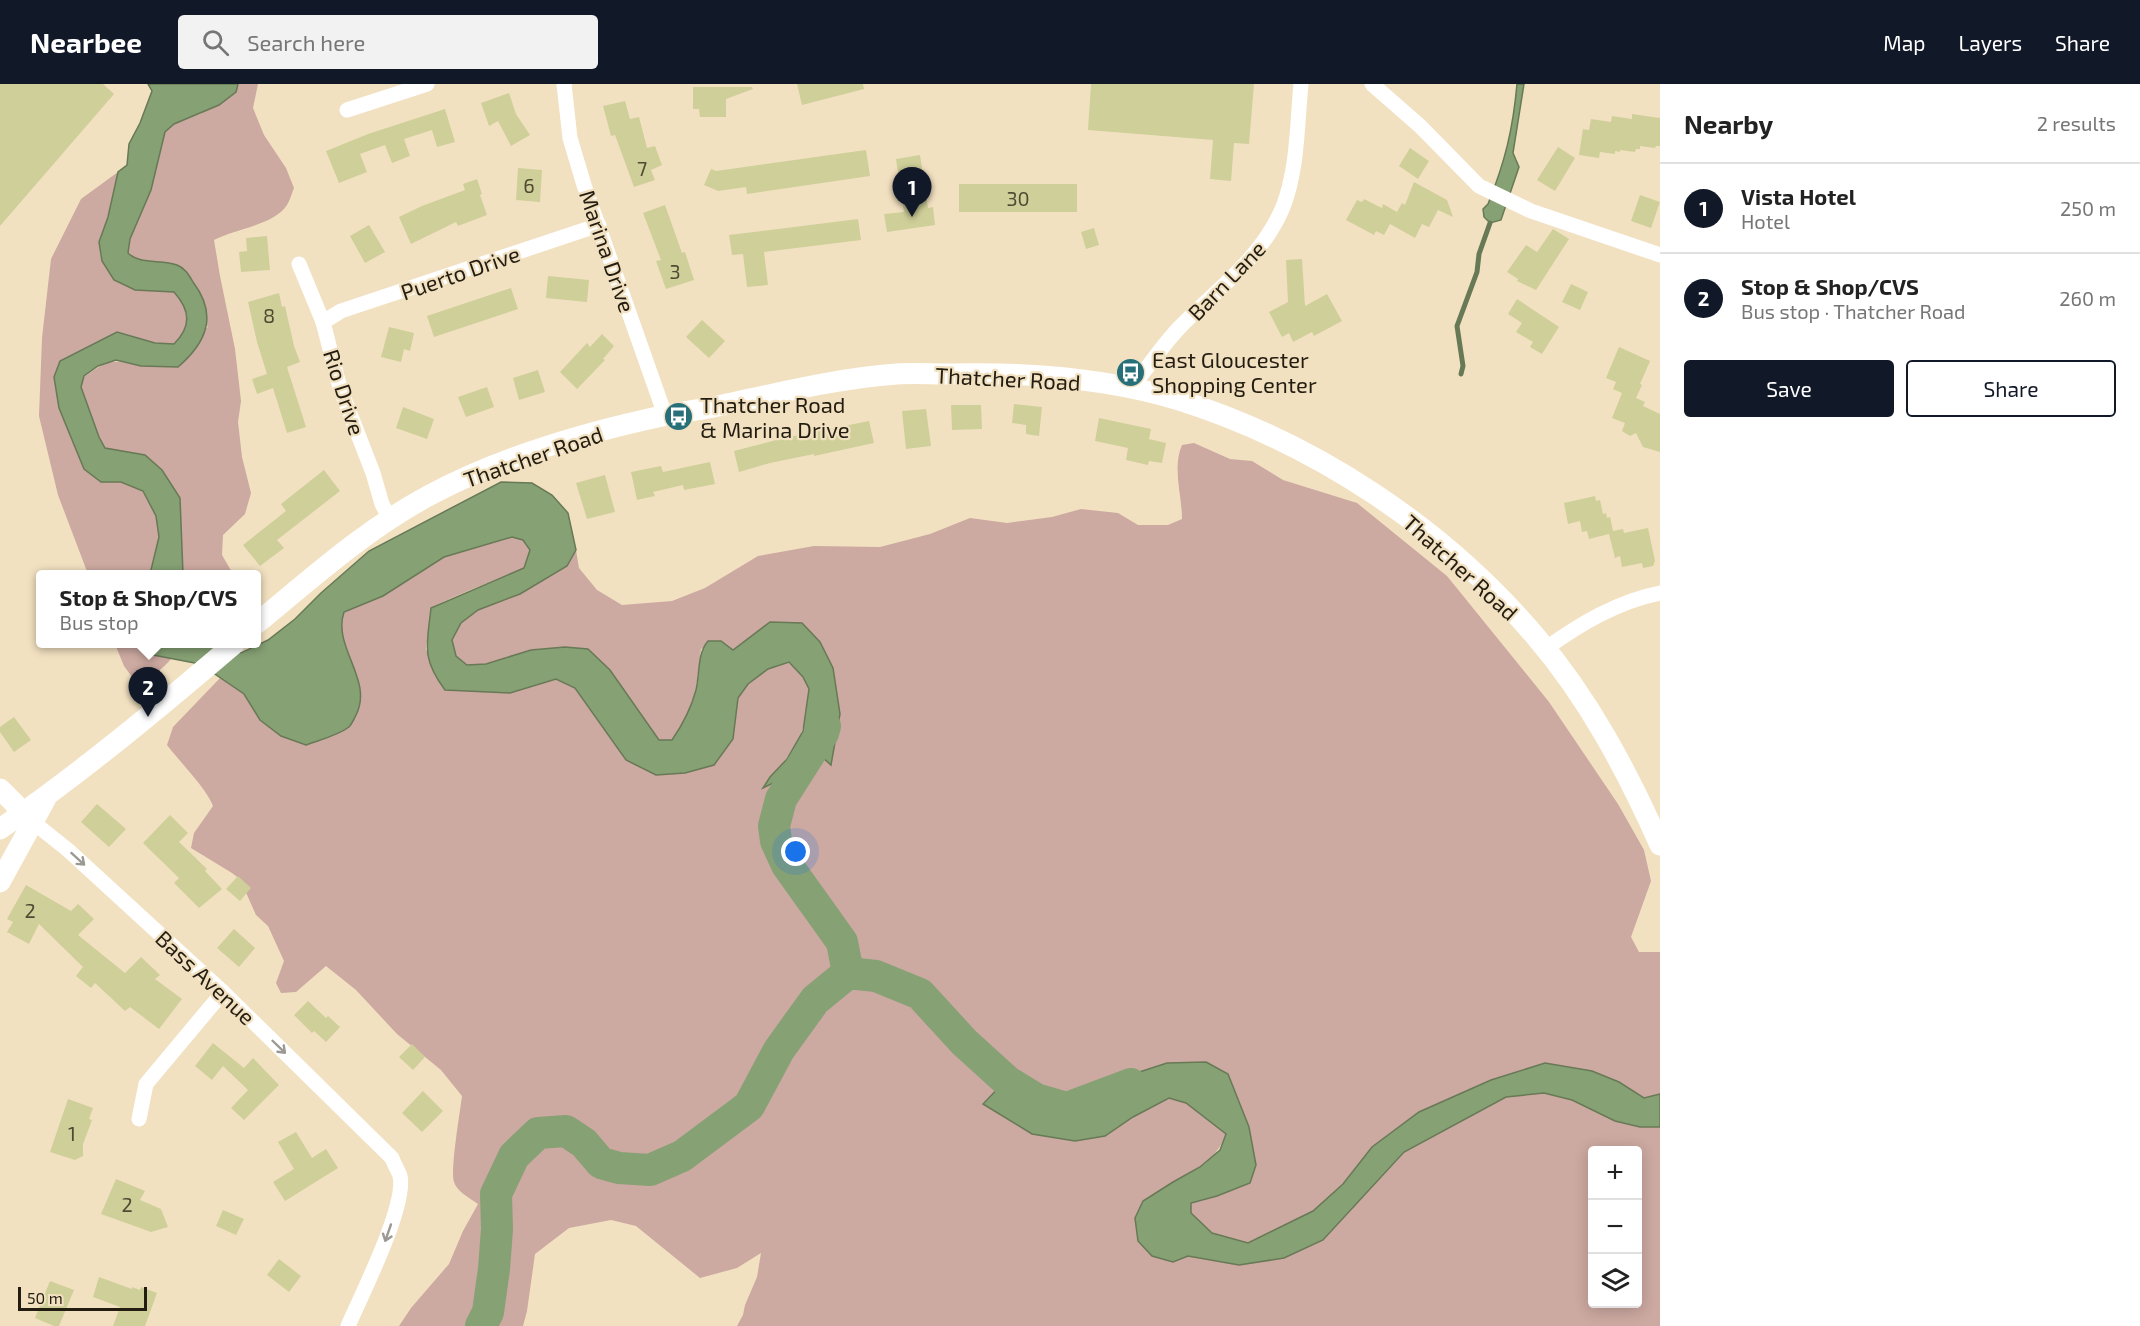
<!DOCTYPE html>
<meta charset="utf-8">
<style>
body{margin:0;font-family:"Exo 2",sans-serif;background:#f2f2f2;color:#222}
.controls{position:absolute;right:18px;bottom:18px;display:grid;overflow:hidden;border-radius:6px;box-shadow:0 3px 15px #0003}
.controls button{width:54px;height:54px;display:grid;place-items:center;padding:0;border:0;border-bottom:2px solid #e0e0e0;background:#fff;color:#222;font:30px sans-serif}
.scale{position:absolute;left:18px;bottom:15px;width:129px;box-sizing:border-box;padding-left:6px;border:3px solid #231d11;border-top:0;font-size:16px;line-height:21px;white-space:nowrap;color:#231d11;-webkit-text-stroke:4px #f2e1c1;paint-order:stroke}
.you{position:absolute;left:796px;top:768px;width:21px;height:21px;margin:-15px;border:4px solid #fff;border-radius:50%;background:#1a73e8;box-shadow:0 0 0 9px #1a73e833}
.badge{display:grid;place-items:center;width:39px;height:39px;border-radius:50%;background:#111827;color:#fff;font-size:20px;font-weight:700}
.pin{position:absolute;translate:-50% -50px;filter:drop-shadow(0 2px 3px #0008)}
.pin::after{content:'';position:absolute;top:32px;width:21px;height:18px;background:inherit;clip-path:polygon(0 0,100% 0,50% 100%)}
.popup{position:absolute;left:36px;top:486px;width:225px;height:78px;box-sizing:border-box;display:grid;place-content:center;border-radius:6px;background:#fff;filter:drop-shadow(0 2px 4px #0005);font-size:20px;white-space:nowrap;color:#767676}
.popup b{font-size:22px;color:#222}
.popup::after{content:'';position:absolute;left:50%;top:100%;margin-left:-12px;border:12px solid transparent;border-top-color:#fff}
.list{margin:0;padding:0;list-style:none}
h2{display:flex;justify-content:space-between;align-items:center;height:78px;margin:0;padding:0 24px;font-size:26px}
h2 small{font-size:20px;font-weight:400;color:#767676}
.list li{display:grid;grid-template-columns:39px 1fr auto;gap:18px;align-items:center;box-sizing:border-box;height:90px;padding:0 24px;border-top:2px solid #e0e0e0}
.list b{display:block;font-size:22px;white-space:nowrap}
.list p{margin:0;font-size:20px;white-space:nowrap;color:#767676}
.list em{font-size:20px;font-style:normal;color:#767676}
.actions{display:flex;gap:12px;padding:18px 24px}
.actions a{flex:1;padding:14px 0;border:2px solid #111827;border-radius:6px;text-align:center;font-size:21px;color:#111827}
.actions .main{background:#111827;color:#fff}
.icon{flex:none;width:33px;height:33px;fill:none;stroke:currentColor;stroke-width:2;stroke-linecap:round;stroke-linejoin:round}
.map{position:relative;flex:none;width:1660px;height:1242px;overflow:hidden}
header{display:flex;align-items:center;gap:36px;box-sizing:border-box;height:84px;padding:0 30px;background:#111827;color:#fff}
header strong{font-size:28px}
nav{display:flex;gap:33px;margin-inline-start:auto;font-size:21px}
.search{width:420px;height:54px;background:#f2f2f2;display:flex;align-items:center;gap:15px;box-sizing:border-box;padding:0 21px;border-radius:6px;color:#767676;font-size:22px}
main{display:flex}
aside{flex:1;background:#fff}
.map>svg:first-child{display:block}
.green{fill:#cca9a1;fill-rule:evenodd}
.water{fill:#86a174;stroke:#687956;stroke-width:1.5}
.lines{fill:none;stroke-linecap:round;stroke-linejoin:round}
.stream{stroke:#687956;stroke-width:5}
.river{stroke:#86a174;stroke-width:32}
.building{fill:#cfcf99}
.street{stroke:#fff;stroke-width:15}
.secondary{stroke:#fff;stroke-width:21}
.oneway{stroke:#9c9994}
.labels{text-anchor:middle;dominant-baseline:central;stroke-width:4.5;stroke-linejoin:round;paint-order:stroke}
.number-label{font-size:20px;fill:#4e4a33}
.street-label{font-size:22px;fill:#231d11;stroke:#f2e1c1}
.poi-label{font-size:22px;fill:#231d11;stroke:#f2e1c1;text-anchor:start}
</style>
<header>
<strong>Nearbee</strong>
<div class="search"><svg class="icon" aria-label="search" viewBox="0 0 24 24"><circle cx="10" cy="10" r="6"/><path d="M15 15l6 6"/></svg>Search here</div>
<nav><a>Map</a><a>Layers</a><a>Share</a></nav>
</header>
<main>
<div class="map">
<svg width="1660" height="1242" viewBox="0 0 1660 1242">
<rect width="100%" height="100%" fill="#f2e1c1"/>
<g class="green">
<path d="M238,0h20l-5,24 11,27 22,33 8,20c-2,5 -4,12 -7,17 -13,20 -52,24 -73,35l6,36 15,73 6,52 -3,21 4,35 9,36 -6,21 -22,21 -1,20 11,19h-50l-3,-76 -18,-28 -57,-22 -6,-11 -18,-50 3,-10c25,-18 28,-18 57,-11l67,-39 -62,-67 -12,-1 -6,-5 2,-15 21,-49 14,-58 9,-8 26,-10 36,-22z"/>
<path d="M118,88l-10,45 -9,25 15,38 21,10 39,2c17,19 17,34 0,52l-19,-1 -38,-11 -58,76 25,61 17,13h20l22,9 13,25 3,21 -9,37h-62l-30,-79 -19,-79 3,-78 9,-79 30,-60z"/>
<path d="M1194,359l36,16 22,2 31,19 74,23 90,73 102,126 69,102 26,46 7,31 -20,56 8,15h21v142l-16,4 -25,-16 -27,-11 -47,-8 -54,17 -72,32 -47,35 -29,37 -30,27 -65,32 -36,-10 -21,-20 -1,-10 27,-7 33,-13 6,-18 -7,-38 -21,-53 -22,-12 -39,1 -46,15 -30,22 -38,13 -14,-8 -33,-25 -23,24 49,30 73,2 28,-19 36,-19 17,4 40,32c-11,28 -28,34 -53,48l15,74 51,9 125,-70 40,-43 102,-55 38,-4 28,7 43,21 25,6h20v199h-923l6,-11 2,-10 12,-28 4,-24 -24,15 -37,10 -64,-52 -25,-6 -42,8 -34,26 -8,57 -4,15h-124l12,-18 38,-44 14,-33 15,-27c-8,-6 -21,-12 -24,-22 -4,-10 6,-70 8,-86l-21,-26 -44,-36 -41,-44 -30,-24 -30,26 -15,1 -5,-10 8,-22 -16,-35 -12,-11 -16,-36 -8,-6 -41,-25 3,-15 19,-27c-6,-17 -34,-45 -46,-61l6,-18 47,-49 24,16 16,26 45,25 27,-9 18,-10 8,-48 -17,-45 -1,-11 4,-10 39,-16 61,-39 68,-20 11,3 7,10 -6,18c-31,14 -63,24 -93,40l-5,42 84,43 45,-14 20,9 24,34 57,53 29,-2 29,-8 19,-25 5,-42 10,-14 20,-15 21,-7c7,7 18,16 20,26 1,6 -1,14 -2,19 -4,32 -15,47 -37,70l26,-5 16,-19 11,5 8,6 9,-50 -70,-92 -37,28 -12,-9 -20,8 -5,40 -10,31 -14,20 -12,1 -50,-71 -79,-20 -45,14 -18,1 -12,-9 -4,-16 9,-17 17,-13 42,-16 47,-28 9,-16 3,18 18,22 25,15 50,-4 33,-13 53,-32 56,-10 66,1 50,-13 40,-16 37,5 45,-6 29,-8 37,4 20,12h30l14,-6c0,-24 -10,-51 0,-74zM1592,1066h46v154h-46z"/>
<path d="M115,560h22l16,11 18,4c-10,12 -21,19 -36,22l-11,-15z"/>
</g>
<g class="water">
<path d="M148,0h90l-2,8 -17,13 -45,19 -9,8 -14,58 -21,49 -2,14c12,12 33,6 49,12 8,3 12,10 16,17 25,33 14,60 -15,85l-37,-1 -25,-6 -18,6 -14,10 -3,11 18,50 6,11 40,7 17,15 18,28 3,76h-33l9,-37 -3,-21 -13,-25 -22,-9h-20l-17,-13 -25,-61 -5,-31 6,-16 57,-29 38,11 19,1c17,-17 17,-33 0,-52l-39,-2 -21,-10 -12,-19 -3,-19 9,-25 10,-45 9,-7 2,-21 11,-21 12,-32z"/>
<path d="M1517,0h7l-11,69 6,14 -18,53 -11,3 -6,-6 -1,-8 5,-5c17,-42 25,-75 29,-120z"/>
<path d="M501,398l31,1 20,12 16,18 8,37 -9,16 -47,28 -42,16 -17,13 -9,17 4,16 11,9 19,-1 45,-14 34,-3 23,2 22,21 49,70h13c11,-16 19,-31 24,-50 4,-17 1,-36 12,-49h13l12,9 37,-28 32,1 18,19 13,26 7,46 -9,51 -8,-7 -11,-5 -16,19 -33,16 7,-11 17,-18 16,-28 6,-42 -6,-12 -14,-15 -21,7 -20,15 -10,14 -5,41 -19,26 -29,8 -29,2 -30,-15 -51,-72 -19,-9 -46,14 -65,-3c-24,-32 -18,-45 -14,-82l93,-40 6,-18 -7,-10 -11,-3 -68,20 -61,39 -39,16c-12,35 30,68 12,103 -2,4 -4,9 -7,12 -12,9 -30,13 -43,18l-25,-9 -21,-16 -16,-26 -44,-30 -47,-9 -16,-10 91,-1 13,9 27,-13 27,-21 26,-26 48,-42z"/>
<polygon points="1206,978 1228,990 1249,1043 1256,1081 1250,1099 1217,1112 1191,1119 1191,1129 1212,1149 1248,1159 1313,1127 1343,1100 1372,1063 1419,1028 1491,996 1545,979 1592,987 1619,998 1644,1014 1660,1010 1660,1043 1640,1043 1615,1037 1572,1016 1544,1009 1506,1013 1404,1068 1323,1156 1284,1174 1239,1181 1188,1172 1173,1178 1152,1172 1138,1157 1135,1134 1143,1117 1173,1098 1200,1083 1220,1066 1226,1050 1186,1019 1169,1014 1133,1033 1105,1052 1075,1057 1032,1050 983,1020 1006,996 1039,1021 1054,1029 1091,1016 1121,994 1167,979"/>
</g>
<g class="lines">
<polyline class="stream" points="1461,290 1463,282 1457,242 1477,188 1479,170 1490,139"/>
<g class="river">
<polyline points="825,642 823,649 781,715 774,742 776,757 787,781 842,858 848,889"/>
<polyline points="481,1242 488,1228 494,1185 497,1145 496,1110 514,1072 538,1049 566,1047 584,1059 601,1079 619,1084 650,1086 682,1072 749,1022 779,966 815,916 848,889 876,892 920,910 964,958 1008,998 1036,1015 1067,1024 1131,1000"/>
</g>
</g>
<g class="building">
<polygon points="0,0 103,0 114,10 0,142"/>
<polygon points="797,0 863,0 864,5 802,21"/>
<polygon points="1091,0 1254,0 1249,60 1234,59 1231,97 1210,95 1213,56 1088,46"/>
<polygon points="693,3 752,3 753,5 726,15 726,33 700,33 699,25 693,25"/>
<polygon points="509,9 516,30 530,51 511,62 498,37 489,42 481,19"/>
<polygon points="625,17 630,35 639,33 647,64 655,62 662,81 651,86 655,96 634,103 615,51 611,52 603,22"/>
<polygon points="445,25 455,58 437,63 432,46 404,55 410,72 392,79 385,61 360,70 367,88 339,99 326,67 368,50"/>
<polygon points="1632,30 1660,34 1660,62 1656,62 1655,64 1640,62 1640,65 1636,65 1635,68 1620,66 1620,68 1615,67 1615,70 1600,68 1599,74 1579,71 1583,45 1589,46 1591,35 1611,38 1612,32 1632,35"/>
<polygon points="1558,63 1575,74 1555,107 1537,96"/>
<polygon points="1410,64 1429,77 1418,95 1399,82"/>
<polygon points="866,66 870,92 747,110 746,103 718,107 704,101 711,85 716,87"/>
<polygon points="920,71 928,124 933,123 935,141 887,148 884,130 904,128 896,75"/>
<polygon points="518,84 542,86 540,118 516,116"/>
<polygon points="477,95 482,110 480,111 487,131 458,142 456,138 411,160 399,133 422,122 465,106 463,100"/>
<polygon points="1414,98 1447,116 1453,133 1438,126 1429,143 1422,140 1415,154 1390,140 1384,151 1376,147 1374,151 1346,136 1357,116 1362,118 1364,115 1382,124 1383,120 1397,128 1402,119 1405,121"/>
<rect x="959" y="100" width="118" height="28"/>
<polygon points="1640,111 1660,118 1651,144 1631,137"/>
<polygon points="665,121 682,169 685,168 694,196 666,205 656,177 661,176 643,129"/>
<polygon points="858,135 861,156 764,168 768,201 747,203 743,170 732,171 729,151"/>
<polygon points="369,141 385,168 365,179 350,152"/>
<polygon points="1094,144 1099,161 1086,165 1081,148"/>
<polygon points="1553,145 1569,155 1536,206 1517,197 1518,195 1507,188 1526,161 1537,168"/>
<polygon points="267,152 270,186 241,188 239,168 247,167 246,154"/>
<polygon points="1302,175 1305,222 1327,210 1342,237 1314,252 1312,248 1293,258 1289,249 1282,253 1269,228 1288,218 1286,176"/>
<polygon points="548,192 589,196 587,218 546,214"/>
<polygon points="1571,200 1588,208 1580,226 1562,218"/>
<polygon points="511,204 518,225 434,253 427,232"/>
<polygon points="279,209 282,223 285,222 294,262 300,278 287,283 306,343 287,349 273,304 257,310 252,295 267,290 257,258 248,218"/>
<polygon points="1517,215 1559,243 1542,270 1530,263 1533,258 1516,248 1522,239 1508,230"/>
<polygon points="702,236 725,257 709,274 686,253"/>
<polygon points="389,243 414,249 410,267 404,265 401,278 381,273"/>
<polygon points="602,250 614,262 603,275 605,276 577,305 560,288 587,259 590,263"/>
<polygon points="1619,263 1650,277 1640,300 1642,301 1636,314 1645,318 1643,322 1660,330 1660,368 1643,363 1636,349 1630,352 1622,347 1625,339 1612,334 1622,309 1613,305 1616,298 1606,294"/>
<polygon points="538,286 545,308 519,316 513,294"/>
<polygon points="487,303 494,323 466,333 458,313"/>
<polygon points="1014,320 1042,323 1039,352 1026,350 1026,341 1012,339"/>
<polygon points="951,321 981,321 982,345 952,346"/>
<polygon points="403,323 434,335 427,355 396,344"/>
<polygon points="926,325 931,362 906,365 902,327"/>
<polygon points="1099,334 1151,345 1149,355 1166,359 1162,379 1149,377 1148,381 1126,376 1128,364 1095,357"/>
<polygon points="869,337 874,359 814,372 814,370 770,379 739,388 734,367 784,354"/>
<polygon points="710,378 715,400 684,406 683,401 653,408 655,412 637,416 631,388 661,382 663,388"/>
<polygon points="324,386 340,407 277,456 284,464 260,482 243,461 286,427 281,420"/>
<polygon points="605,391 615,428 587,435 576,399"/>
<polygon points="1595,412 1596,417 1600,416 1603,430 1606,429 1607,434 1610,433 1613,447 1623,445 1624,449 1648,444 1655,477 1653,482 1643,484 1642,479 1622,483 1620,472 1615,474 1609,450 1589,455 1587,447 1582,448 1580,437 1568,440 1564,419"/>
<polygon points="14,633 31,656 14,668 0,648 0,643"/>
<polygon points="97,720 126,745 109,763 81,738"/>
<polygon points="170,731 188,749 179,758 207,785 205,787 222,805 199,824 174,799 179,794 143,759"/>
<polygon points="238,792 251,804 240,817 226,805"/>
<polygon points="26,801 71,827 78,820 94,835 78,851 125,889 141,873 160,891 155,895 182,915 159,945 130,923 125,927 95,899 91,904 76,892 83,883 39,840 29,860 7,848 13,838 7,835"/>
<polygon points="234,845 255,864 239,883 217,864"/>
<polygon points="308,917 326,934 328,932 340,943 326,958 314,947 312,949 294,931"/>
<polygon points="213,959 244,984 253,974 279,1001 244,1036 231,1024 248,1006 223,982 212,996 195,982"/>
<polygon points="412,960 425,973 413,986 399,973"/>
<polygon points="423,1007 443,1027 422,1048 402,1029"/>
<polygon points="68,1015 93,1024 89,1035 92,1036 83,1060 83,1072 75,1076 50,1068"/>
<polygon points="296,1048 312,1074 326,1065 338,1084 285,1117 273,1098 294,1085 278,1058"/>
<polygon points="116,1095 145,1107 140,1116 161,1125 168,1143 151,1148 101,1130"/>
<polygon points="223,1126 244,1135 236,1151 216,1142"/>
<polygon points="279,1175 301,1192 289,1208 267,1191"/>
<polygon points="99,1193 132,1205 132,1203 140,1206 141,1203 157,1209 145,1242 113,1242 120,1223 93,1213"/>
<polygon points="50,1197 74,1206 59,1242 54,1242 35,1234"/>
</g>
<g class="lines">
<g class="street">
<polyline points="564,0 570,54 584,101 665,331"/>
<polyline points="1372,0 1420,42 1479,102 1531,127 1660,171"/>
<polyline points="347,26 427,0"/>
<polyline points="299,180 323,238 340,304 373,389 382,420 390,435"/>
<polyline points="323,238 341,227 599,141"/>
<path d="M1130,305c17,-20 31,-42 49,-61 38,-39 82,-69 104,-121 15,-39 14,-83 18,-123"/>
<path d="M1545,565c35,-25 73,-48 115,-56"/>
<path d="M33,738l35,28 155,142 169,166c2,6 6,12 8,18 7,29 -39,120 -52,150"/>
<polyline points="139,1035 146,1000 223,908"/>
</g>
<g class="secondary">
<path d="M256,540c56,-46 110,-95 174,-129 73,-39 156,-63 237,-80 22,-4 44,-7 65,-12 55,-12 109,-25 165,-29 16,-1 33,0 50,0 78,-2 157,3 232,26 136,43 265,128 357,237 53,62 91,134 124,208"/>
<polyline points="0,705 33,738"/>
<path d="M0,745c82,-57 158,-120 234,-185"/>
<polyline points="0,798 45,716"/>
</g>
</g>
<defs><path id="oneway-shaft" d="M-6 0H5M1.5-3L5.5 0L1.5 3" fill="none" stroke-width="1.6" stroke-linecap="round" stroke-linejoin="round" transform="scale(1.5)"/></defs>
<g class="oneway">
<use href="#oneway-shaft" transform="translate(78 775) rotate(42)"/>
<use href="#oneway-shaft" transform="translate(279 963) rotate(44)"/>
<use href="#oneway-shaft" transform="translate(388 1149) rotate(109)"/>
</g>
<defs>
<symbol id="bus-disc" viewBox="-11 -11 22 22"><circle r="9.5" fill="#27707a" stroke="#f2e1c1"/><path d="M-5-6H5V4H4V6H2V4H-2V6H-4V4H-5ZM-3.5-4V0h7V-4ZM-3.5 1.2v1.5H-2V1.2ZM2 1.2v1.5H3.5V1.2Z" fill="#fff"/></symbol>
</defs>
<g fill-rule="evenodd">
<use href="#bus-disc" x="1114" y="272" width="33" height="33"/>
<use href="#bus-disc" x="662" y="316" width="33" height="33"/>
</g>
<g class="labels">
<g class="number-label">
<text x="642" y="84">7</text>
<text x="529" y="101">6</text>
<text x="1018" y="114">30</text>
<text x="675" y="187">3</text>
<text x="269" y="231">8</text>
<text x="30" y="826">2</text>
<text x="72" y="1049">1</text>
<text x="127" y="1120">2</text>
</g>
<g class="street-label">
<text transform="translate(608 167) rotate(71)">Marina Drive</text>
<text transform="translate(460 188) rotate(-19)">Puerto Drive</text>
<text transform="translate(1226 196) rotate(-46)">Barn Lane</text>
<text transform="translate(1008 294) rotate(3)">Thatcher Road</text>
<text transform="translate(345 308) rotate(72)">Rio Drive</text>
<text transform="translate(533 372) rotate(-19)">Thatcher Road</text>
<text transform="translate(1461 483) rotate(42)">Thatcher Road</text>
<text transform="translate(206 893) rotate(43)">Bass Avenue</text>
</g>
<g class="poi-label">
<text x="1152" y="275">East Gloucester<tspan x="1152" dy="25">Shopping Center</tspan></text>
<text x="700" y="320">Thatcher Road<tspan x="700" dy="25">&amp; Marina Drive</tspan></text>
</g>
</g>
</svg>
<div class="controls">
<button>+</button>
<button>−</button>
<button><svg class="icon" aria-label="layers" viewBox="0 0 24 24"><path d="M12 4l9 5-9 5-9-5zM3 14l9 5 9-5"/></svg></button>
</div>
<div class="scale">50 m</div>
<div class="you"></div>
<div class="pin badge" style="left:912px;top:133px">1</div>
<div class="pin badge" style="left:148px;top:633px">2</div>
<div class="popup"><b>Stop &amp; Shop/CVS</b>Bus stop</div>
</div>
<aside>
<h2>Nearby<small>2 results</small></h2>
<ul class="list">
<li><span class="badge">1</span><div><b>Vista Hotel</b><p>Hotel</p></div><em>250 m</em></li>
<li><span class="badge">2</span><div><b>Stop &amp; Shop/CVS</b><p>Bus stop · Thatcher Road</p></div><em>260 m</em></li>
</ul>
<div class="actions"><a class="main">Save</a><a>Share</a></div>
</aside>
</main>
